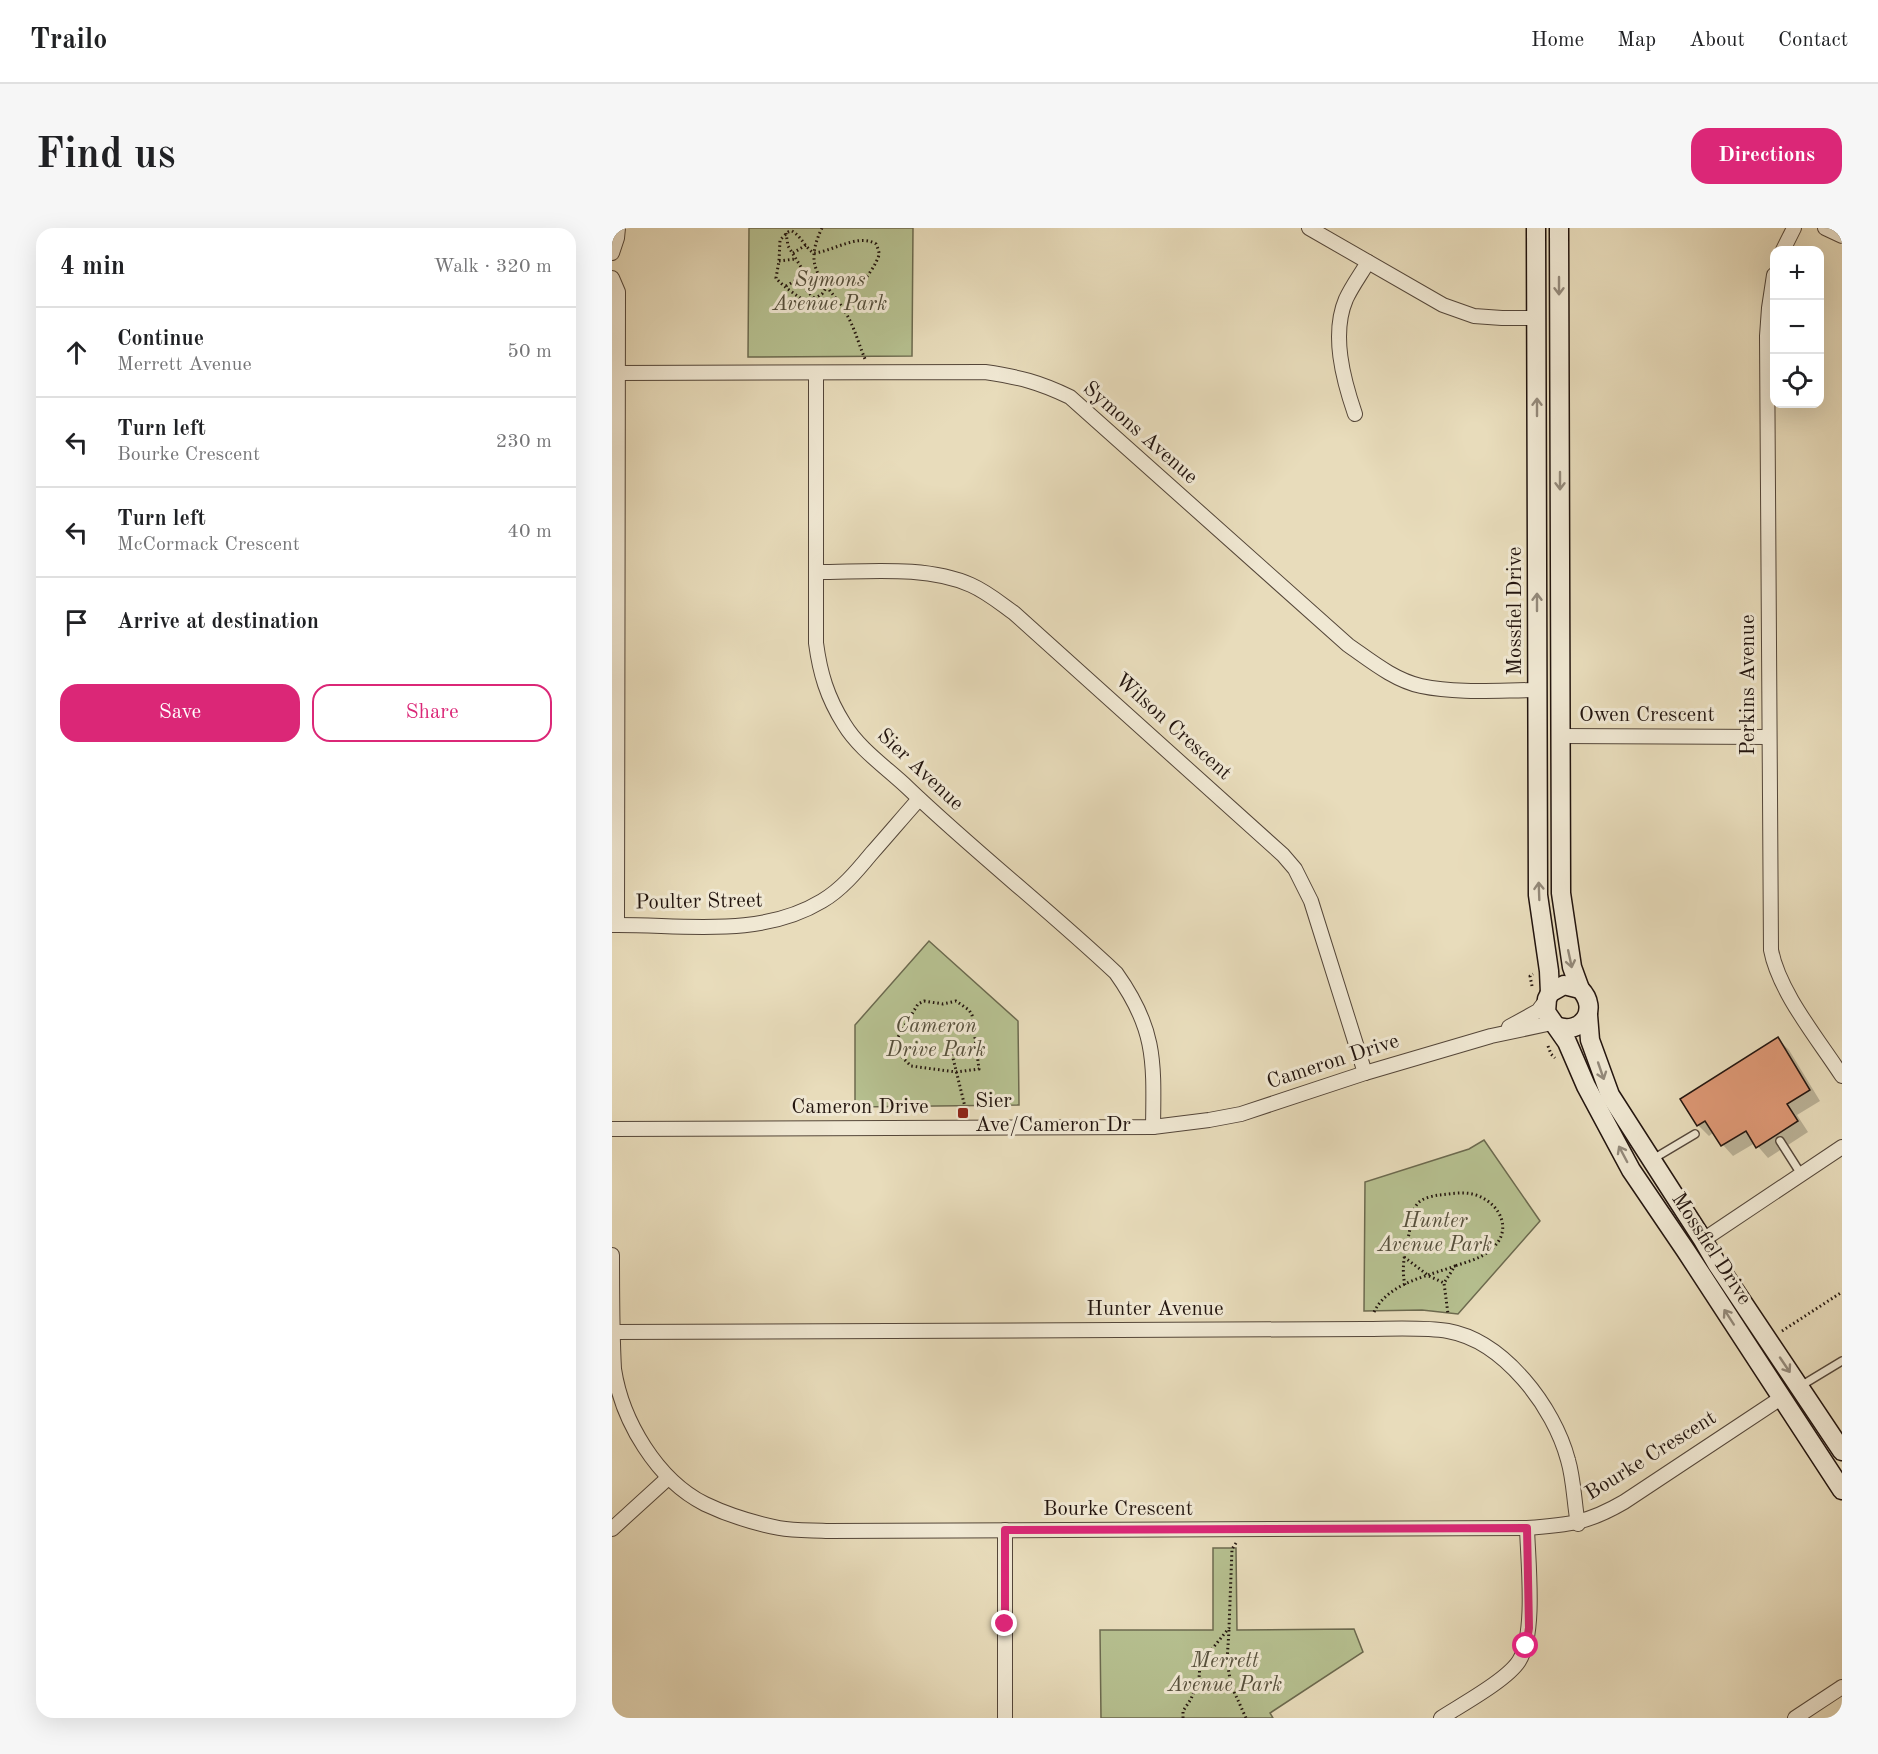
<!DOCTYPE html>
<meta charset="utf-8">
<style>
body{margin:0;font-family:"Old Standard TT",serif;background:#f6f6f6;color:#202124}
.controls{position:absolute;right:18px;top:18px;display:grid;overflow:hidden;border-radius:12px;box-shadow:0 6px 24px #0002}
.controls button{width:54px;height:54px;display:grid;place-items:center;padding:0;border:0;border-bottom:2px solid #e0e0e0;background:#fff;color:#202124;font:30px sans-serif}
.stop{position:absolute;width:18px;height:18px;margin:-14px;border:4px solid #db2777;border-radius:50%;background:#fff}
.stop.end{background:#db2777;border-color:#fff;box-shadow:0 2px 6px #0008}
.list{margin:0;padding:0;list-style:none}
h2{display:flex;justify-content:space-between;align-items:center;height:78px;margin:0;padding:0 24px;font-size:26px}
h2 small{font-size:20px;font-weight:400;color:#757577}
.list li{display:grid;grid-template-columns:39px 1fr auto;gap:18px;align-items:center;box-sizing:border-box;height:90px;padding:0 24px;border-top:2px solid #e0e0e0}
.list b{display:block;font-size:22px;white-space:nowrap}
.list p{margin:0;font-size:20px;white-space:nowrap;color:#757577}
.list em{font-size:20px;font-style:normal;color:#757577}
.actions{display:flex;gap:12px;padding:18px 24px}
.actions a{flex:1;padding:14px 0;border:2px solid #db2777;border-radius:18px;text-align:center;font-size:21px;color:#db2777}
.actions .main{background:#db2777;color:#fff}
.icon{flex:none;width:33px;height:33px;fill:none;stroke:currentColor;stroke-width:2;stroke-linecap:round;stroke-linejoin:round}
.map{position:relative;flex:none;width:1230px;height:1490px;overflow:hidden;border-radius:18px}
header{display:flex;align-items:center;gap:36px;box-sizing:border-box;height:84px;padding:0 30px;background:#fff;border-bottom:2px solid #e0e0e0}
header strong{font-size:28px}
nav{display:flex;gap:33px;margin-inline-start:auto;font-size:21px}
.intro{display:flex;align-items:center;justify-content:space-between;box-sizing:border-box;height:144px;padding:0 36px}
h1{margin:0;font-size:42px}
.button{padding:15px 27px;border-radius:18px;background:#db2777;color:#fff;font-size:21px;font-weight:700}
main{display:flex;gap:36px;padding:0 36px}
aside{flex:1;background:#fff;border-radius:18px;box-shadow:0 6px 24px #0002}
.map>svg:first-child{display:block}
.green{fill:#b6c090;stroke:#6c6a4f;stroke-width:1.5}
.shadow{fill:#0003}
.building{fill:#dc9673;stroke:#22140e;stroke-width:1.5}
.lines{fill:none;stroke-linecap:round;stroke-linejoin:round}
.lane-casing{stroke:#544639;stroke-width:10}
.street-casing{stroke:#544639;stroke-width:16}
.secondary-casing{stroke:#22140e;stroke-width:21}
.path{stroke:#22140e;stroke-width:3;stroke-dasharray:1.5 3;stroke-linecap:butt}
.lane{stroke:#f0e8d3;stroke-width:7}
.street{stroke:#f0e8d3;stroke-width:14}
.secondary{stroke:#f0e8d3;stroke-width:18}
.oneway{stroke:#93897a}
.route{stroke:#db2777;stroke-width:8}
.poi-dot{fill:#8f2418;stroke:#f0e8d3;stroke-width:2}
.labels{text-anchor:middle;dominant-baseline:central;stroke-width:6;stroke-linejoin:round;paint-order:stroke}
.park-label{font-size:21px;font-style:italic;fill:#56503c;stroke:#f0e8d3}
.street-label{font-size:21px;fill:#22140e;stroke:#f0e8d3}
.poi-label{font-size:21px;fill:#22140e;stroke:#f0e8d3;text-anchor:start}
</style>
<header>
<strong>Trailo</strong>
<nav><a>Home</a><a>Map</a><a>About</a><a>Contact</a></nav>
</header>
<div class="intro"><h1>Find us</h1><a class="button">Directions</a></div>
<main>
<aside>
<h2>4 min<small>Walk · 320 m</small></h2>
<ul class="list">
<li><svg class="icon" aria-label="ahead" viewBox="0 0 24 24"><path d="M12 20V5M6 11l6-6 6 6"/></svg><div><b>Continue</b><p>Merrett Avenue</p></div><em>50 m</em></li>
<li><svg class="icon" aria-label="left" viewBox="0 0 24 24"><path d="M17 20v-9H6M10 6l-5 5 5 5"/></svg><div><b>Turn left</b><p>Bourke Crescent</p></div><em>230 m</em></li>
<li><svg class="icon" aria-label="left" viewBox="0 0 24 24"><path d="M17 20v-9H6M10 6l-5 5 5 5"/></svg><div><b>Turn left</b><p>McCormack Crescent</p></div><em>40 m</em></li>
<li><svg class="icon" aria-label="arrive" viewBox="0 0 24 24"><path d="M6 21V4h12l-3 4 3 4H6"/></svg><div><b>Arrive at destination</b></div></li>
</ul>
<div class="actions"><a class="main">Save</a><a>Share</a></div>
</aside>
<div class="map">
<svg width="1230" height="1490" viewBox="0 0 1230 1490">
<rect width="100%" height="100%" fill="#e8dcbb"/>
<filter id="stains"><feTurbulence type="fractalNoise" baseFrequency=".00333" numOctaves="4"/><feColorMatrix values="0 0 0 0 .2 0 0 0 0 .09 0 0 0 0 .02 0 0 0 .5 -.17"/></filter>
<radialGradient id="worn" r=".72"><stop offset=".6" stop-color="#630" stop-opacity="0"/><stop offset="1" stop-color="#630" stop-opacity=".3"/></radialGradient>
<g class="green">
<polygon points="137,0 301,0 300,128 136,129"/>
<polygon points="317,713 406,793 407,877 243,879 243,797"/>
<polygon points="872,912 928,993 846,1086 810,1082 752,1083 753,954 857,921"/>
<polygon points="601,1320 624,1320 625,1402 742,1401 751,1424 658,1485 661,1490 489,1490 488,1402 601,1402"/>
</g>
<polygon class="shadow" points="1166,811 1177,822 1208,873 1185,887 1196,904 1156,930 1143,915 1121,928 1111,917 1102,904 1097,908 1086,897"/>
<polygon class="building" points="1166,809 1198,862 1175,876 1186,893 1144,920 1134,903 1109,918 1093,893 1085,898 1068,871"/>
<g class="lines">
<defs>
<g id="lane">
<polyline points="1168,913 1189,946"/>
<polyline points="1041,931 1083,906"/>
<polyline points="1187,1159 1230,1133"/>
</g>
<g id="street">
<polyline points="697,0 831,77 862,88 890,90 925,90"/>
<polyline points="1213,0 1230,8"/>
<polyline points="1171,22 1182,0"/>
<polyline points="0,25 5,10 6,0"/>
<path d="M1162,47l-5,33 -2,28 4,614c8,42 47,89 71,126"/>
<polyline points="0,50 6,64 5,697"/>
<path d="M4,145l369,-1c34,5 54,10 85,25l278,248c23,16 46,35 73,41 38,8 79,4 117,4"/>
<path d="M204,145v270c4,30 11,54 28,81 15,25 43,44 64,64 67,64 140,121 208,185 40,56 38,88 37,154"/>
<path d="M743,186c-12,-35 -24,-80 -9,-115 6,-13 15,-25 22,-37"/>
<path d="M205,344c49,0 109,-7 154,13 16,7 29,18 43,28l269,242 12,14 16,32 54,172"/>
<polyline points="950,508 1157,509"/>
<path d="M0,697c70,-1 147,14 210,-24 19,-11 35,-30 49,-47 16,-18 32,-37 48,-55"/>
<polyline points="897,799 926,783 935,771"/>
<polyline points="0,901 541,899 597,892 629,886 753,845 879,808 940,795"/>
<polyline points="1091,1012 1230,919"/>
<path d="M0,1027c0,37 0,77 2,114 8,52 43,111 91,135 23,11 49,19 74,24 16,3 34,2 50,3l698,-3c42,-3 61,-5 97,-26l157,-104"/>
<path d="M0,1104l753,-3c25,0 59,-2 83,2 56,10 106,76 120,129 6,20 6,43 10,64"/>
<polyline points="0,1301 56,1250"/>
<polyline points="393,1302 393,1490"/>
<path d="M829,1490c20,-13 66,-38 78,-57 17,-27 9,-99 8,-133"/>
<polyline points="1183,1490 1230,1459"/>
</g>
<g id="secondary">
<polyline points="924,0 926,667 937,743 938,765"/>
<polyline points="947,0 949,665 960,739 968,761"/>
<polyline points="976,787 978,812 998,867 1091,1012 1105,1036 1230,1223"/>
<path d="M944,798c26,10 44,-17 24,-37l-16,-4 -14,8 -3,6 -1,13 21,30 19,44 45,84 55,81 156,239"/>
</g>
</defs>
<use href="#lane" class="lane-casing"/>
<use href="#street" class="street-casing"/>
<use href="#secondary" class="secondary-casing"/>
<g class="path">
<path d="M210,0c-22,45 6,53 25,87 8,14 12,30 18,44"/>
<path d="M180,3c10,6 13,17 22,22 20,-2 44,-20 62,-9 1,3 3,6 3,10 0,6 -16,31 -22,32 -8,2 -17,-4 -29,-1l-6,9 -14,9c-8,-5 -27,-18 -32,-25l3,-17 1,-21 8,-8z"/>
<polyline points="174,5 176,18 189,39 189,49 193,54 194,62 202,70"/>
<polyline points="181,25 194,17"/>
<polyline points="167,33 183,31"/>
<polyline points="193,52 204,46"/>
<polyline points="174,58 189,49"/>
<polyline points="920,758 918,748 921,746"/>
<polygon points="312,773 331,776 344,773 357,782 360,787 367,841 344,844 299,838 280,819 306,776"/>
<polyline points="936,818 939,826 943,830"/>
<polyline points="339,822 353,879"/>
<polyline points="792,1029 817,1048 832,1055"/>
<path d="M793,1057c-4,-17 0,-34 4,-51 2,-9 2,-23 9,-31 5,-5 14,-7 21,-8 12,-1 25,-4 37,0 26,9 38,38 13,56 -9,8 -23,11 -34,15"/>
<path d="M762,1084c14,-29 54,-36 81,-46l-11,17 4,31"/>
<polyline points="1170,1103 1230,1064"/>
<polyline points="617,1402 615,1433 619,1457 634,1490"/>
<polyline points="571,1490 571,1483 579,1471 587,1451 588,1436 617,1400 620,1321 624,1315"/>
</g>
<use href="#lane" class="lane"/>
<use href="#street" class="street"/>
<use href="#secondary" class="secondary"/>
</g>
<defs><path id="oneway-shaft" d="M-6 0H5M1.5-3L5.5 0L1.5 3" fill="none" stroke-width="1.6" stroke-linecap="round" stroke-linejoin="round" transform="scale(1.5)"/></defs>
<g class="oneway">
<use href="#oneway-shaft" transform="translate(947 58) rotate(90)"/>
<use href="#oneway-shaft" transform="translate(925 179) rotate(-90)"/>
<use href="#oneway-shaft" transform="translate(948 253) rotate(90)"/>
<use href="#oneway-shaft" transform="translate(925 374) rotate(-90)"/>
<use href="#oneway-shaft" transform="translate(927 663) rotate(-92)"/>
<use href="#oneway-shaft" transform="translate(958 731) rotate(78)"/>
<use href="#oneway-shaft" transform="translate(989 843) rotate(71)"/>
<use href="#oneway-shaft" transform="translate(1011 926) rotate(-118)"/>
<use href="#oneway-shaft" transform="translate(1117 1089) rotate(-123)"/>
<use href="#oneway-shaft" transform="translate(1173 1137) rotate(56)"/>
</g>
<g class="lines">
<polyline class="route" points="393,1396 393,1302 915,1300 917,1400 914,1418"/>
</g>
<rect class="poi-dot" x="345" y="879" width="12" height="12" rx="3"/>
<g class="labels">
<g class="park-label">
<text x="218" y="52">Symons<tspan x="218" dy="24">Avenue Park</tspan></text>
<text x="324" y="798">Cameron<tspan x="324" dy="24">Drive Park</tspan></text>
<text x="823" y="993">Hunter<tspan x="823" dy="24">Avenue Park</tspan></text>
<text x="613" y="1433">Merrett<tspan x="613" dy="24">Avenue Park</tspan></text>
</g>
<g class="street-label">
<text transform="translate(528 205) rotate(41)">Symons Avenue</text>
<text transform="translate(903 383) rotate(-90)">Mossfiel Drive</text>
<text transform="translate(1136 457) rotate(-90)">Perkins Avenue</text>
<text x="1035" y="487">Owen Crescent</text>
<text transform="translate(561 499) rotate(42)">Wilson Crescent</text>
<text transform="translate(308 542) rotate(43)">Sier Avenue</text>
<text transform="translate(87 674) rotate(-1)">Poulter Street</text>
<text transform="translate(721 834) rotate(-18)">Cameron Drive</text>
<text x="248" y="879">Cameron Drive</text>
<text transform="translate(1099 1021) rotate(57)">Mossfiel Drive</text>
<text x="543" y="1081">Hunter Avenue</text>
<text transform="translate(1039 1228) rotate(-32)">Bourke Crescent</text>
<text x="506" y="1281">Bourke Crescent</text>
</g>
<g class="poi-label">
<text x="363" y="873">Sier<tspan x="363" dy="24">Ave/Cameron Dr</tspan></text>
</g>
</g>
<rect width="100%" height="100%" filter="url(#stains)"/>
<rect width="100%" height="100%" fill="url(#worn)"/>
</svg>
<div class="controls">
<button>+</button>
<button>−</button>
<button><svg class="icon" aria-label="locate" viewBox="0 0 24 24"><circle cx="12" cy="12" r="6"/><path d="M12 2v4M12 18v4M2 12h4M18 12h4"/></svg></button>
</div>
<div class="stop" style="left:914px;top:1418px"></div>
<div class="stop end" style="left:393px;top:1396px"></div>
</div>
</main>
